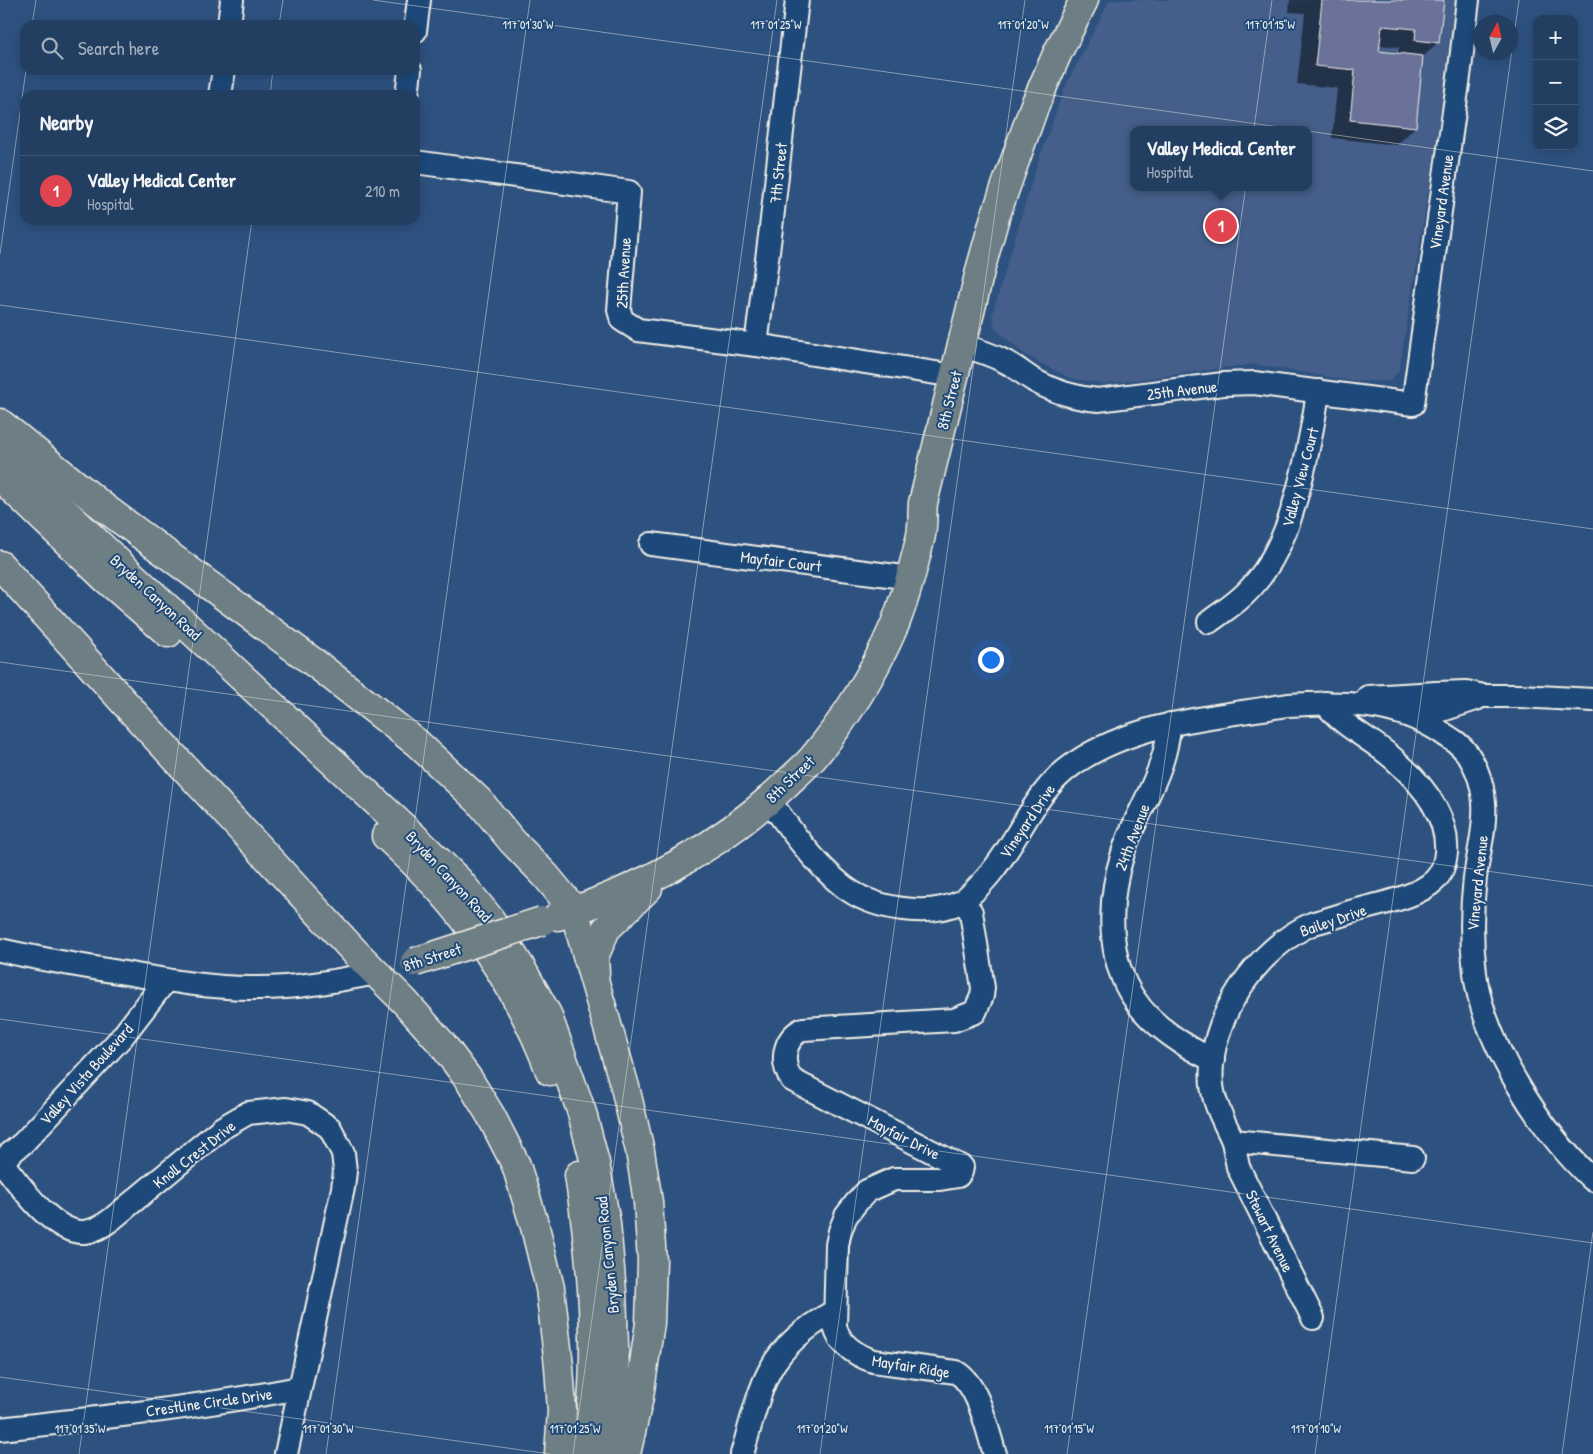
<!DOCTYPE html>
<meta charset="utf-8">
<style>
body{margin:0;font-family:"Patrick Hand",sans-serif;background:#2a4566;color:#f1f3f6}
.controls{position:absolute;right:15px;top:15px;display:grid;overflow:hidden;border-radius:10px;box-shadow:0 2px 12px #0003}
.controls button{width:45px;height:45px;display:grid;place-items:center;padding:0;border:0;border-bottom:1px solid #3f5775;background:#223e60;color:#f1f3f6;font:25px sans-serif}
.compass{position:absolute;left:1473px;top:15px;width:45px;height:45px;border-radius:50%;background:#223e60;box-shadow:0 2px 12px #0003;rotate:8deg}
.you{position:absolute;left:990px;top:659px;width:18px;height:18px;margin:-12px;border:4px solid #fff;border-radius:50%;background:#1a73e8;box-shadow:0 0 0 8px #1a73e833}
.badge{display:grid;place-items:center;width:32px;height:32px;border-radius:50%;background:#ffd166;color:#fff;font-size:16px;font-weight:700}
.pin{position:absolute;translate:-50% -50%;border:2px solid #fff;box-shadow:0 1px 5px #0006}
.popup{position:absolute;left:1130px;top:126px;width:182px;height:65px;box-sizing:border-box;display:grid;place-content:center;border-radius:10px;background:#223e60;filter:drop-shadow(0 1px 4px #0005);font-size:16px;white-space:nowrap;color:#a2aebd}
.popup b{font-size:19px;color:#f1f3f6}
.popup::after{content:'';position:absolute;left:50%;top:100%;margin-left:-10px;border:10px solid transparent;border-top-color:#223e60}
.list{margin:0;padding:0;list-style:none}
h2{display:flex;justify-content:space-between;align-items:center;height:65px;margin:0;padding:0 20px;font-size:21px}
h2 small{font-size:16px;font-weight:400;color:#a2aebd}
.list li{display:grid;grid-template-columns:32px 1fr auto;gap:15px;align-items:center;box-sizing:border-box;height:70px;padding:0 20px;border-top:1px solid #3f5775}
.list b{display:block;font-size:19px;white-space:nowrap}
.list p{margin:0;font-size:16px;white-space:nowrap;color:#a2aebd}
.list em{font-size:16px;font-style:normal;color:#a2aebd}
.icon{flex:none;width:28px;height:28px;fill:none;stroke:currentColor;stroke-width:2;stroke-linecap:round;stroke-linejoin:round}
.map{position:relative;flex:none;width:1593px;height:1454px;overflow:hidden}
.search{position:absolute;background:#223e60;box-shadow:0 2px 12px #0003;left:20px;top:20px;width:400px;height:55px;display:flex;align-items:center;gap:12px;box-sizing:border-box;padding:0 18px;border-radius:15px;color:#a2aebd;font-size:19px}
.panel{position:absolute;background:#223e60;box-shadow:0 2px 12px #0003;left:20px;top:90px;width:400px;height:135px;border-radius:15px}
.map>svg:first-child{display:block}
.built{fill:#445f8a;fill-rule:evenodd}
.shadow{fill:#0007;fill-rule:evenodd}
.building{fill:#6a729a;stroke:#f4f1e8}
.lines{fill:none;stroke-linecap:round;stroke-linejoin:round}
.minor-casing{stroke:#f4f1e8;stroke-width:26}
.major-casing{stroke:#f4f1e8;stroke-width:31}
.minor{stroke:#1f4a7a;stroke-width:22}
.major{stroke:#6d7e84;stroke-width:28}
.major-bridge-casing{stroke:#f4f1e8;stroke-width:31;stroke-linecap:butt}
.major-bridge{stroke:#6d7e84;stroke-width:28}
.ticks{fill:none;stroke:#f4f1e8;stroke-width:1;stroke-opacity:0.45}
.labels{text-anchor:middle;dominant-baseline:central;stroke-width:4;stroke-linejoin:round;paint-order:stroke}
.street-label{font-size:16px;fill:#f4f1e8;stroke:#1f4a7a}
.ticks-label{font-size:12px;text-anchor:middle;fill:#f4f1e8;stroke:#1f4a7a;stroke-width:4;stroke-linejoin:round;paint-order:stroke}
</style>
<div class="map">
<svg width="1593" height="1454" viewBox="0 0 1593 1454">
<rect width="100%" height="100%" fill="#2e5280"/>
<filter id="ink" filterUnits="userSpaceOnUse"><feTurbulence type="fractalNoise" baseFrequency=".02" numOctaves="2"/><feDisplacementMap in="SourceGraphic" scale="10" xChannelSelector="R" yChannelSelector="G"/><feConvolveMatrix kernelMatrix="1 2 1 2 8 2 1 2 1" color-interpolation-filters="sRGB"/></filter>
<g filter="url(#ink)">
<path class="built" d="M1110,0h347l-4,38 -54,333 -9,10h-37l-100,-17 -149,20 -34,-6 -43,-22 -31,-26 -4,-14 43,-145 30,-84zM1134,130h174v57h-174z"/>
<path class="shadow" d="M1290,0h151l-3,42 -16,16 -7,69 -18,18 -65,-7 5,-50 -40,-4 8,-71 -16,-1zM1379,45l20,2 -1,7 -20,-2z"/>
<polygon class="building" points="1322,0 1444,0 1439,43 1415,40 1416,29 1382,26 1379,51 1423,56 1416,127 1350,120 1355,70 1315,66"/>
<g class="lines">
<defs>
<g id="minor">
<polyline points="229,25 232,0"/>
<polyline points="415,31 419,0"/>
<polyline points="220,95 224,70"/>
<polyline points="407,95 410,70"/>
<polyline points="415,162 629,192 619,310 622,320 638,330 756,345 955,376"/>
<polyline points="756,345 771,228 797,0"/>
<path d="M963,346c15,4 29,9 43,16 10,5 19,13 29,19 20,11 40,17 63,19l125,-16 31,-1 159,21 47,-335 8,-69"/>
<polyline points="651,544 911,578"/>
<path d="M1209,622c13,-10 28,-19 39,-31 34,-35 46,-82 57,-128 5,-24 10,-47 13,-72"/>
<polyline points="1368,697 1437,693"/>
<path d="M1325,703c20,26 46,35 70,57 26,23 54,56 51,93 -1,10 -4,20 -11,27 -19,19 -63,25 -88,33 -11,4 -22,7 -33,10 -57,24 -108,98 -102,162 2,20 13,38 21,56l180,17"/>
<polyline points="1419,720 1421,706 1425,698 1427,695 1437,693 1466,692 1483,696 1520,696 1593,700"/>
<path d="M1170,724c-2,13 -4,25 -8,37 -10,32 -29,60 -39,92 -15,46 -17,106 12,147 16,25 52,48 78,60"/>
<polyline points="1429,724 1432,716 1436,712 1476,699"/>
<path d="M769,800c20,28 46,64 74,86 29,23 84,32 118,16 7,-3 27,-25 32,-32 29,-36 41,-79 82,-107 62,-42 141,-46 213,-58 53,-4 108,-3 153,27 5,4 11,7 16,11 17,13 26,40 27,60 2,25 -6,51 -9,75 -4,32 -4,63 0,95 8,69 67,160 118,207"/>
<path d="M963,902l8,10 12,76 -1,8 -7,16 -21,8 -151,9c-20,10 -23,34 -11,51l170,87 -1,5 -3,4 -18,3h-46l-27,12 -11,12 -10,13 -6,15 -3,14 -2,82c5,18 21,28 38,34l83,11c23,13 31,58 39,82"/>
<path d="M0,950c43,10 87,17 131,24 40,7 80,14 121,14 42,1 83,-7 124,-15"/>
<polyline points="1233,1141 1238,1167 1313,1318"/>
<path d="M0,1160c18,22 52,74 84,72 11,-1 19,-6 28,-13l110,-91 26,-15 38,-4 22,4 22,15 13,25 2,18 -2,17 -57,266"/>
<polyline points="0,1162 23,1143 122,1037 166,980"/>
<path d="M0,1429c100,-11 200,-22 299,-41"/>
<path d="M742,1454c8,-26 15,-60 28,-84 14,-26 39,-45 65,-59"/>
</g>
<g id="major">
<polyline points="0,423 106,509 320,667 417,743 479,801 512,841 546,876 574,910 625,1087 640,1151 648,1202 652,1261 650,1323 639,1397 626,1454"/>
<polyline points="0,450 121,565 414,837 458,880 490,919 520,966 547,1014 582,1113 595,1163 606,1223 612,1292 615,1370 611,1421 605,1454"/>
<polyline points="0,477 105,578 168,633"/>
<polyline points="0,565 141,721 356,953 405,1002 443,1045 469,1080 491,1116 516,1165 535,1227 550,1288 559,1366 562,1411 559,1454"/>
<path d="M386,836c30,28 61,58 85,92 32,43 60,92 79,143"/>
<path d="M558,916c83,-27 163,-70 227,-131 9,-9 19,-17 27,-26 35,-41 62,-86 83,-135 9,-23 16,-48 22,-72 2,-9 5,-17 5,-26 1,-7 0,-15 1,-23l58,-236 14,-50 39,-110 23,-53 27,-54"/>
<polyline points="595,973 594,957 606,929 648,888"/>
<path d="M579,1175c14,91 22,188 7,279"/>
</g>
</defs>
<use href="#minor" class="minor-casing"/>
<use href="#major" class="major-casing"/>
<use href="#minor" class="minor"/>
<use href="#major" class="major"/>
<defs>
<polyline id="major-bridge" points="415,962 542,921"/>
</defs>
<use href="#major-bridge" class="major-bridge-casing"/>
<use href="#major-bridge" class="major-bridge"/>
</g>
</g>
<path class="ticks" d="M373,0l1220,171M32,25l4,-25M279,25l4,-25M270,95l3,-25M0,254l26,-184M0,305l1593,224M0,662l1593,224M0,1019l1593,224M0,1377l550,77M79,1454l173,-1234M326,1454l204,-1454M573,1454l204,-1454M820,1454l205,-1454M1067,1454l205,-1454M1315,1454l204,-1454M1562,1454l31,-222"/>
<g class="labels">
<g class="street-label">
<text transform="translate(778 173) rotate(-84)">7th Street</text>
<text transform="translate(1441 202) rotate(-82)">Vineyard Avenue</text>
<text transform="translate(623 273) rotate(-87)">25th Avenue</text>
<text transform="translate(1182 390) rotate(-7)">25th Avenue</text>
<text transform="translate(949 400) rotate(-76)">8th Street</text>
<text transform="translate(1300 477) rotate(-75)">Valley View Court</text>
<text transform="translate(781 561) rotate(7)">Mayfair Court</text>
<text transform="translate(156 597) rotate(43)">Bryden Canyon Road</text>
<text transform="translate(790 779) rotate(-44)">8th Street</text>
<text transform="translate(1027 821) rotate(-56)">Vineyard Drive</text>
<text transform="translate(1132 837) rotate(-69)">24th Avenue</text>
<text transform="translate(449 876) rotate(47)">Bryden Canyon Road</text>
<text transform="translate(1477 883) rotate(-84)">Vineyard Avenue</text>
<text transform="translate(1333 920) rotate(-19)">Bailey Drive</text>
<text transform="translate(432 957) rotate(-18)">8th Street</text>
<text transform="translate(86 1074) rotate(-48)">Valley Vista Boulevard</text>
<text transform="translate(904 1137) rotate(27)">Mayfair Drive</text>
<text transform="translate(194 1154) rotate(-38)">Knoll Crest Drive</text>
<text transform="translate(1270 1231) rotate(64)">Stewart Avenue</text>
<text transform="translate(607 1255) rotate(-96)">Bryden Canyon Road</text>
<text transform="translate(911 1366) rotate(9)">Mayfair Ridge</text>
<text transform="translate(209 1402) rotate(-8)">Crestline Circle Drive</text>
</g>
</g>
<g class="ticks-label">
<text x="528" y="29">117°01'30"W</text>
<text x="776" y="29">117°01'25"W</text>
<text x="1023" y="29">117°01'20"W</text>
<text x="1270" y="29">117°01'15"W</text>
<text x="80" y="1433">117°01'35"W</text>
<text x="328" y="1433">117°01'30"W</text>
<text x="575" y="1433">117°01'25"W</text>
<text x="822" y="1433">117°01'20"W</text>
<text x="1069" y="1433">117°01'15"W</text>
<text x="1316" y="1433">117°01'10"W</text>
</g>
</svg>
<div class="controls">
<button>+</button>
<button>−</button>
<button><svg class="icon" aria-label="layers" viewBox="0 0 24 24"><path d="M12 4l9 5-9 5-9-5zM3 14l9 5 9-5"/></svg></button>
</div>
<svg class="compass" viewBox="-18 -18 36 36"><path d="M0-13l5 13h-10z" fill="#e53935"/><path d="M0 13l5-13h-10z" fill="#a2aebd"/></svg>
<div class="you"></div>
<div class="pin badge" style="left:1221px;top:226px;background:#e0444e">1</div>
<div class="popup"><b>Valley Medical Center</b>Hospital</div>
<div class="search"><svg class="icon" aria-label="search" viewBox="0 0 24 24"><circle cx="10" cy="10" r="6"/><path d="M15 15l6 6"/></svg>Search here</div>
<section class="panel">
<h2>Nearby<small></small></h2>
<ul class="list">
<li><span class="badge" style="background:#e0444e">1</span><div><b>Valley Medical Center</b><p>Hospital</p></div><em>210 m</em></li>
</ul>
</section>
</div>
